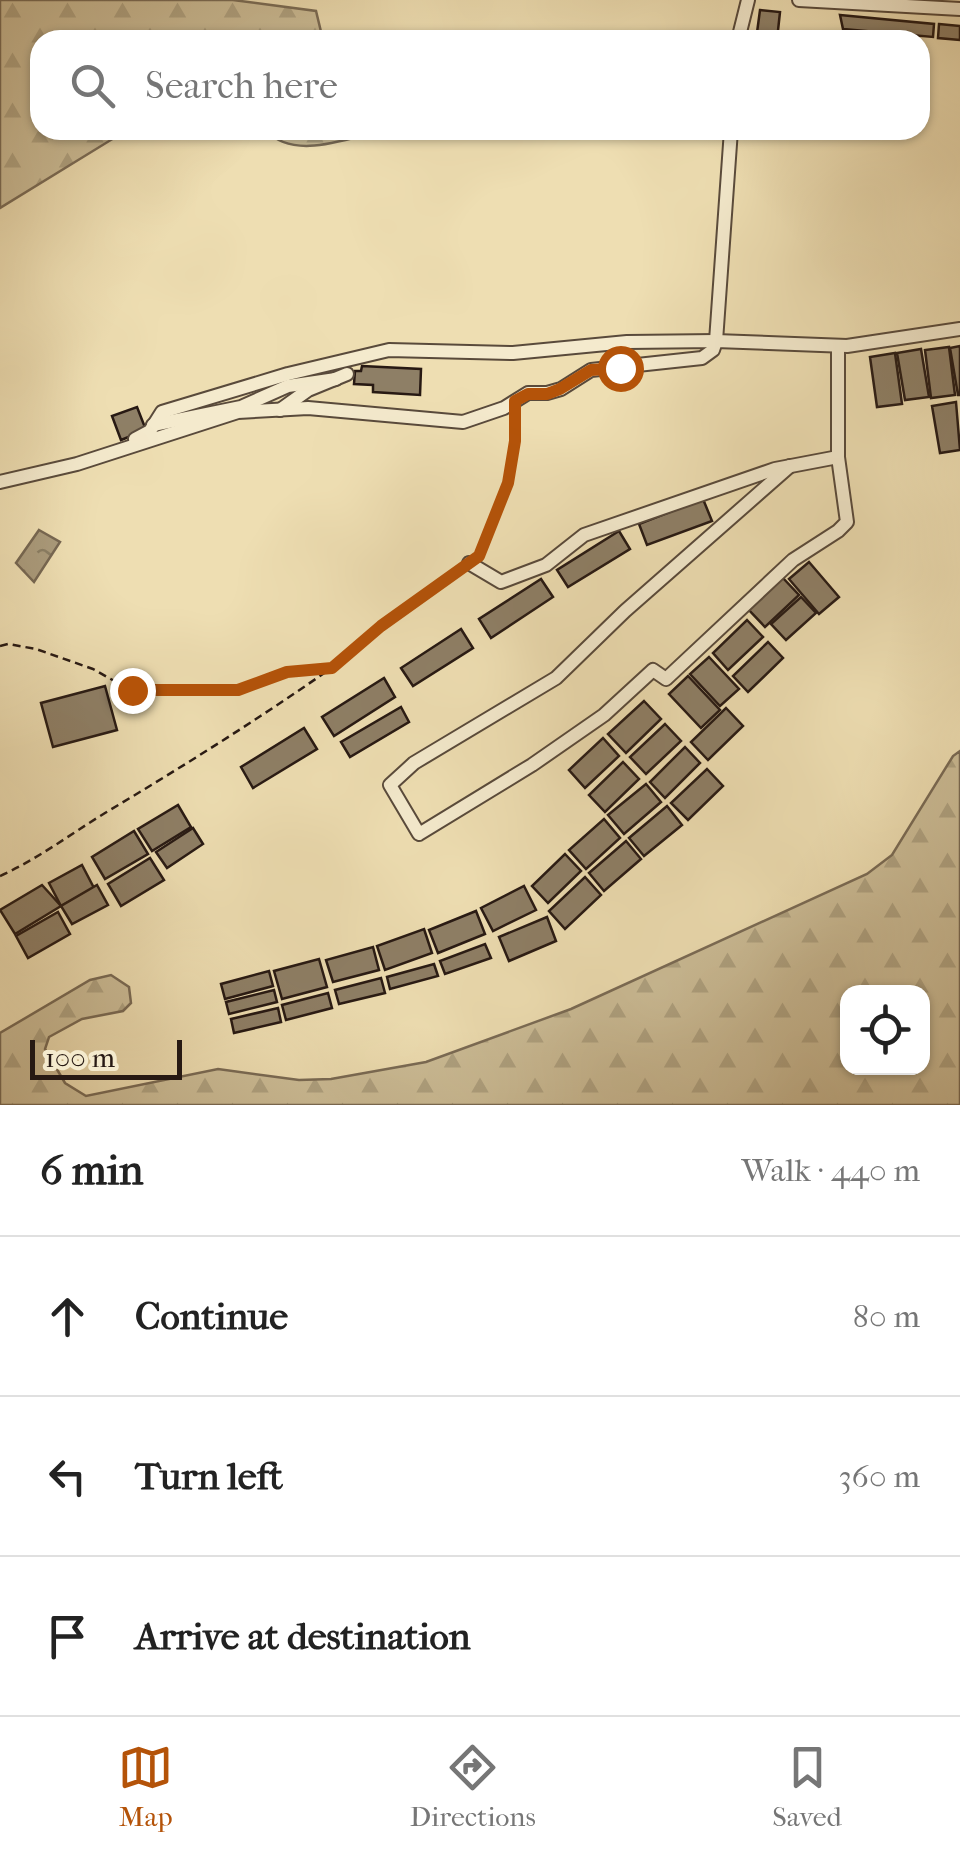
<!DOCTYPE html>
<meta charset="utf-8">
<style>
body{margin:0;font-family:"IM FELL French Canon",serif;background:#f6f6f6;color:#222}
.controls{position:absolute;right:30px;bottom:30px;display:grid;overflow:hidden;border-radius:20px;box-shadow:0 2px 8px #0004}
.controls button{width:90px;height:90px;display:grid;place-items:center;padding:0;border:0;border-bottom:2px solid #e0e0e0;background:#fff;color:#222;font:50px sans-serif}
.scale{position:absolute;left:30px;bottom:25px;width:152px;box-sizing:border-box;padding-left:10px;border:5px solid #271913;border-top:0;font-size:28px;line-height:35px;white-space:nowrap;color:#271913;-webkit-text-stroke:8px #f4eacd;paint-order:stroke}
.stop{position:absolute;width:30px;height:30px;margin:-22px;border:8px solid #b45309;border-radius:50%;background:#fff}
.stop.end{background:#b45309;border-color:#fff;box-shadow:0 2px 10px #0008}
.list{margin:0;padding:0;list-style:none}
h2{display:flex;justify-content:space-between;align-items:center;height:130px;margin:0;padding:0 40px;font-size:42px}
h2 small{font-size:32px;font-weight:400;color:#767676}
.list li{display:grid;grid-template-columns:65px 1fr auto;gap:30px;align-items:center;box-sizing:border-box;height:160px;padding:0 40px;border-top:2px solid #e0e0e0}
.list b{display:block;font-size:38px;white-space:nowrap}
.list em{font-size:32px;font-style:normal;color:#767676}
.icon{flex:none;width:55px;height:55px;fill:none;stroke:currentColor;stroke-width:2;stroke-linecap:round;stroke-linejoin:round}
.map{position:relative;flex:none;width:960px;height:1105px;overflow:hidden}
.search{position:absolute;background:#fff;box-shadow:0 2px 8px #0004;left:30px;right:30px;top:30px;height:110px;display:flex;align-items:center;gap:25px;box-sizing:border-box;padding:0 35px;border-radius:30px;color:#767676;font-size:38px}
.sheet{height:610px;background:#fff}
nav{display:flex;justify-content:space-around;align-items:center;box-sizing:border-box;height:140px;border-top:2px solid #e0e0e0;background:#fff;font-size:28px;color:#767676}
nav a{display:grid;justify-items:center;gap:5px}
nav .on{color:#b45309}
.map>svg:first-child{display:block}
.forest{fill:url(#forest-firs);stroke:#7a6b55;stroke-width:2.5;fill-rule:evenodd}
.water{fill:url(#water-ripples);stroke:#766752;stroke-width:2.5}
.building{fill:#8e7f66;stroke:#271913;stroke-width:2.5}
.lines{fill:none;stroke-linecap:round;stroke-linejoin:round}
.minor-casing{stroke:#594a3b;stroke-width:16}
.path{stroke:#271913;stroke-width:2.5;stroke-dasharray:8 5;stroke-linecap:butt}
.minor{stroke:#f4eacd;stroke-width:12}
.route{stroke:#b45309;stroke-width:12}
</style>
<div class="map">
<svg width="960" height="1105" viewBox="0 0 960 1105">
<defs>
<pattern id="forest-firs" width="22" height="20" patternUnits="userSpaceOnUse" patternTransform="scale(2.5)"><rect width="22" height="20" fill="#ccbd97"/><path d="M5 1l3.5 6h-7zM16 11l3.5 6h-7z" fill="#afa281"/></pattern>
<pattern id="water-ripples" width="26" height="14" patternUnits="userSpaceOnUse" patternTransform="scale(2.5)"><rect width="26" height="14" fill="#aa9b7c"/><path d="M2 4q2-2 4 0t4 0M15 11q2-2 4 0t4 0" fill="none" stroke="#8a7e64"/></pattern>
</defs>
<rect width="100%" height="100%" fill="#eedeb2"/>
<filter id="stains"><feTurbulence type="fractalNoise" baseFrequency=".002" numOctaves="4"/><feColorMatrix values="0 0 0 0 .2 0 0 0 0 .09 0 0 0 0 .02 0 0 0 .5 -.17"/></filter>
<radialGradient id="worn" r=".72"><stop offset=".6" stop-color="#630" stop-opacity="0"/><stop offset="1" stop-color="#630" stop-opacity=".3"/></radialGradient>
<g class="forest">
<polygon points="0,0 233,0 316,11 323,40 40,40 40,130 134,130 114,138 0,208"/>
<path d="M266,130h119c-35,7 -91,32 -119,0z"/>
<path d="M960,751v354h-960v-72l90,-53 21,-5 18,12 2,16 -8,8 -41,8 -33,18 -4,12 20,34 21,13 132,-27 81,11 32,-1 95,-17 145,-53 296,-135 25,-19 61,-99zM922,992v76h-74v-76z"/>
</g>
<polygon class="water" points="39,530 60,542 34,582 16,563"/>
<g class="building">
<polygon points="760,10 780,12 777,40 756,40"/>
<polygon points="840,15 934,24 933,37 843,29"/>
<polygon points="939,24 960,26 960,40 938,38"/>
<polygon points="960,346 960,395 958,395 950,348"/>
<polygon points="949,347 955,395 931,398 925,350"/>
<polygon points="921,349 929,397 905,400 897,353"/>
<polygon points="895,353 902,404 877,407 870,357"/>
<polygon points="362,366 421,369 420,395 373,392 373,385 354,384 355,371 361,371"/>
<polygon points="956,402 960,450 940,453 932,406"/>
<polygon points="137,407 146,430 121,440 112,416"/>
<polygon points="703,499 712,521 647,545 639,524"/>
<polygon points="619,531 630,549 568,587 557,570"/>
<polygon points="809,562 839,597 819,614 789,579"/>
<polygon points="782,577 799,595 765,627 748,609"/>
<polygon points="541,579 553,597 491,638 479,619"/>
<polygon points="801,597 816,613 786,640 771,624"/>
<polygon points="747,620 763,637 728,670 713,653"/>
<polygon points="461,629 473,648 413,686 401,668"/>
<polygon points="768,642 783,658 748,692 733,676"/>
<polygon points="709,657 739,689 720,706 690,674"/>
<polygon points="688,676 720,710 701,728 669,694"/>
<polygon points="384,678 395,697 334,736 322,717"/>
<polygon points="105,686 117,730 53,747 41,703"/>
<polygon points="644,701 661,719 626,753 608,734"/>
<polygon points="401,707 409,722 350,757 341,742"/>
<polygon points="726,708 743,726 708,760 691,742"/>
<polygon points="665,724 681,741 646,774 630,757"/>
<polygon points="304,728 317,749 253,788 241,767"/>
<polygon points="603,738 619,756 585,788 569,770"/>
<polygon points="685,747 700,763 665,798 650,782"/>
<polygon points="623,762 639,779 605,812 589,795"/>
<polygon points="707,769 723,786 688,820 671,803"/>
<polygon points="646,784 661,802 624,834 608,815"/>
<polygon points="178,805 191,827 152,851 138,829"/>
<polygon points="667,806 682,825 644,856 629,838"/>
<polygon points="604,819 620,838 586,869 569,850"/>
<polygon points="193,828 203,844 167,868 156,852"/>
<polygon points="134,831 148,854 105,879 92,857"/>
<polygon points="626,841 641,859 604,891 589,873"/>
<polygon points="565,854 581,871 548,903 532,886"/>
<polygon points="150,858 164,880 121,906 108,884"/>
<polygon points="82,865 94,888 61,906 49,883"/>
<polygon points="585,877 601,895 565,929 549,911"/>
<polygon points="42,885 61,906 15,934 0,910"/>
<polygon points="97,885 108,905 72,924 61,906"/>
<polygon points="524,886 536,910 493,931 481,908"/>
<polygon points="476,911 485,934 438,953 429,930"/>
<polygon points="58,912 70,934 28,958 16,936"/>
<polygon points="547,917 556,941 509,961 499,937"/>
<polygon points="424,929 432,953 385,970 377,946"/>
<polygon points="485,944 491,958 445,974 440,961"/>
<polygon points="373,947 379,970 333,982 326,960"/>
<polygon points="319,959 327,987 282,999 274,971"/>
<polygon points="434,964 438,976 390,989 387,977"/>
<polygon points="269,971 273,986 225,999 221,984"/>
<polygon points="381,978 385,993 339,1004 335,990"/>
<polygon points="274,990 277,1002 229,1014 226,1002"/>
<polygon points="328,993 332,1008 286,1020 282,1005"/>
<polygon points="278,1008 281,1022 234,1033 231,1019"/>
</g>
<g class="lines">
<defs>
<g id="minor">
<polyline points="799,0 960,9"/>
<polyline points="738,40 748,0"/>
<polyline points="280,410 308,390 347,374"/>
<polyline points="153,425 241,407 288,386 336,379"/>
<polyline points="135,439 150,431 162,412 288,374 389,350 513,353 627,342 716,341 847,346 960,329"/>
<polyline points="790,466 625,611 556,678 414,763 390,785 419,834 532,765 604,715 653,670 666,679 793,560 838,531 847,522 838,457 838,346"/>
<polyline points="0,482 77,464 238,412 308,408 463,422 504,408 528,393 547,393 561,389 591,370 702,358 713,350 716,341 731,130"/>
<polyline points="469,563 501,582 546,565 584,535 775,469 838,457"/>
</g>
</defs>
<use href="#minor" class="minor-casing"/>
<g class="path">
<path d="M480,554c19,-48 35,-89 35,-141"/>
<polyline points="0,646 8,644 36,649 93,669 132,691 238,690 287,672 332,668 381,626 462,568"/>
<path d="M0,876c38,-17 69,-41 105,-63 77,-46 152,-93 225,-144"/>
</g>
<use href="#minor" class="minor"/>
</g>
<g class="lines">
<polyline class="route" points="132,690 238,690 287,672 332,668 381,626 479,556 508,483 515,441 515,401 528,394 547,394 560,389 591,370 620,368"/>
</g>
<rect width="100%" height="100%" filter="url(#stains)"/>
<rect width="100%" height="100%" fill="url(#worn)"/>
</svg>
<div class="controls">
<button><svg class="icon" aria-label="locate" viewBox="0 0 24 24"><circle cx="12" cy="12" r="6"/><path d="M12 2v4M12 18v4M2 12h4M18 12h4"/></svg></button>
</div>
<div class="scale">100 m</div>
<div class="stop" style="left:620px;top:368px"></div>
<div class="stop end" style="left:132px;top:690px"></div>
<div class="search"><svg class="icon" aria-label="search" viewBox="0 0 24 24"><circle cx="10" cy="10" r="6"/><path d="M15 15l6 6"/></svg>Search here</div>
</div>
<section class="sheet">
<h2>6 min<small>Walk · 440 m</small></h2>
<ul class="list">
<li><svg class="icon" aria-label="ahead" viewBox="0 0 24 24"><path d="M12 20V5M6 11l6-6 6 6"/></svg><div><b>Continue</b></div><em>80 m</em></li>
<li><svg class="icon" aria-label="left" viewBox="0 0 24 24"><path d="M17 20v-9H6M10 6l-5 5 5 5"/></svg><div><b>Turn left</b></div><em>360 m</em></li>
<li><svg class="icon" aria-label="arrive" viewBox="0 0 24 24"><path d="M6 21V4h12l-3 4 3 4H6"/></svg><div><b>Arrive at destination</b></div></li>
</ul>
</section>
<nav>
<a class="on"><svg class="icon" aria-label="map" viewBox="0 0 24 24"><path d="M3 6l6-2 6 2 6-2v14l-6 2-6-2-6 2zM9 4v14M15 6v14"/></svg>Map</a>
<a><svg class="icon" aria-label="directions" viewBox="0 0 24 24"><path d="M12 3l9 9-9 9-9-9zM9 14v-3h6M13 9l2 2-2 2"/></svg>Directions</a>
<a><svg class="icon" aria-label="saved" viewBox="0 0 24 24"><path d="M7 4h10v16l-5-4-5 4z"/></svg>Saved</a>
</nav>
